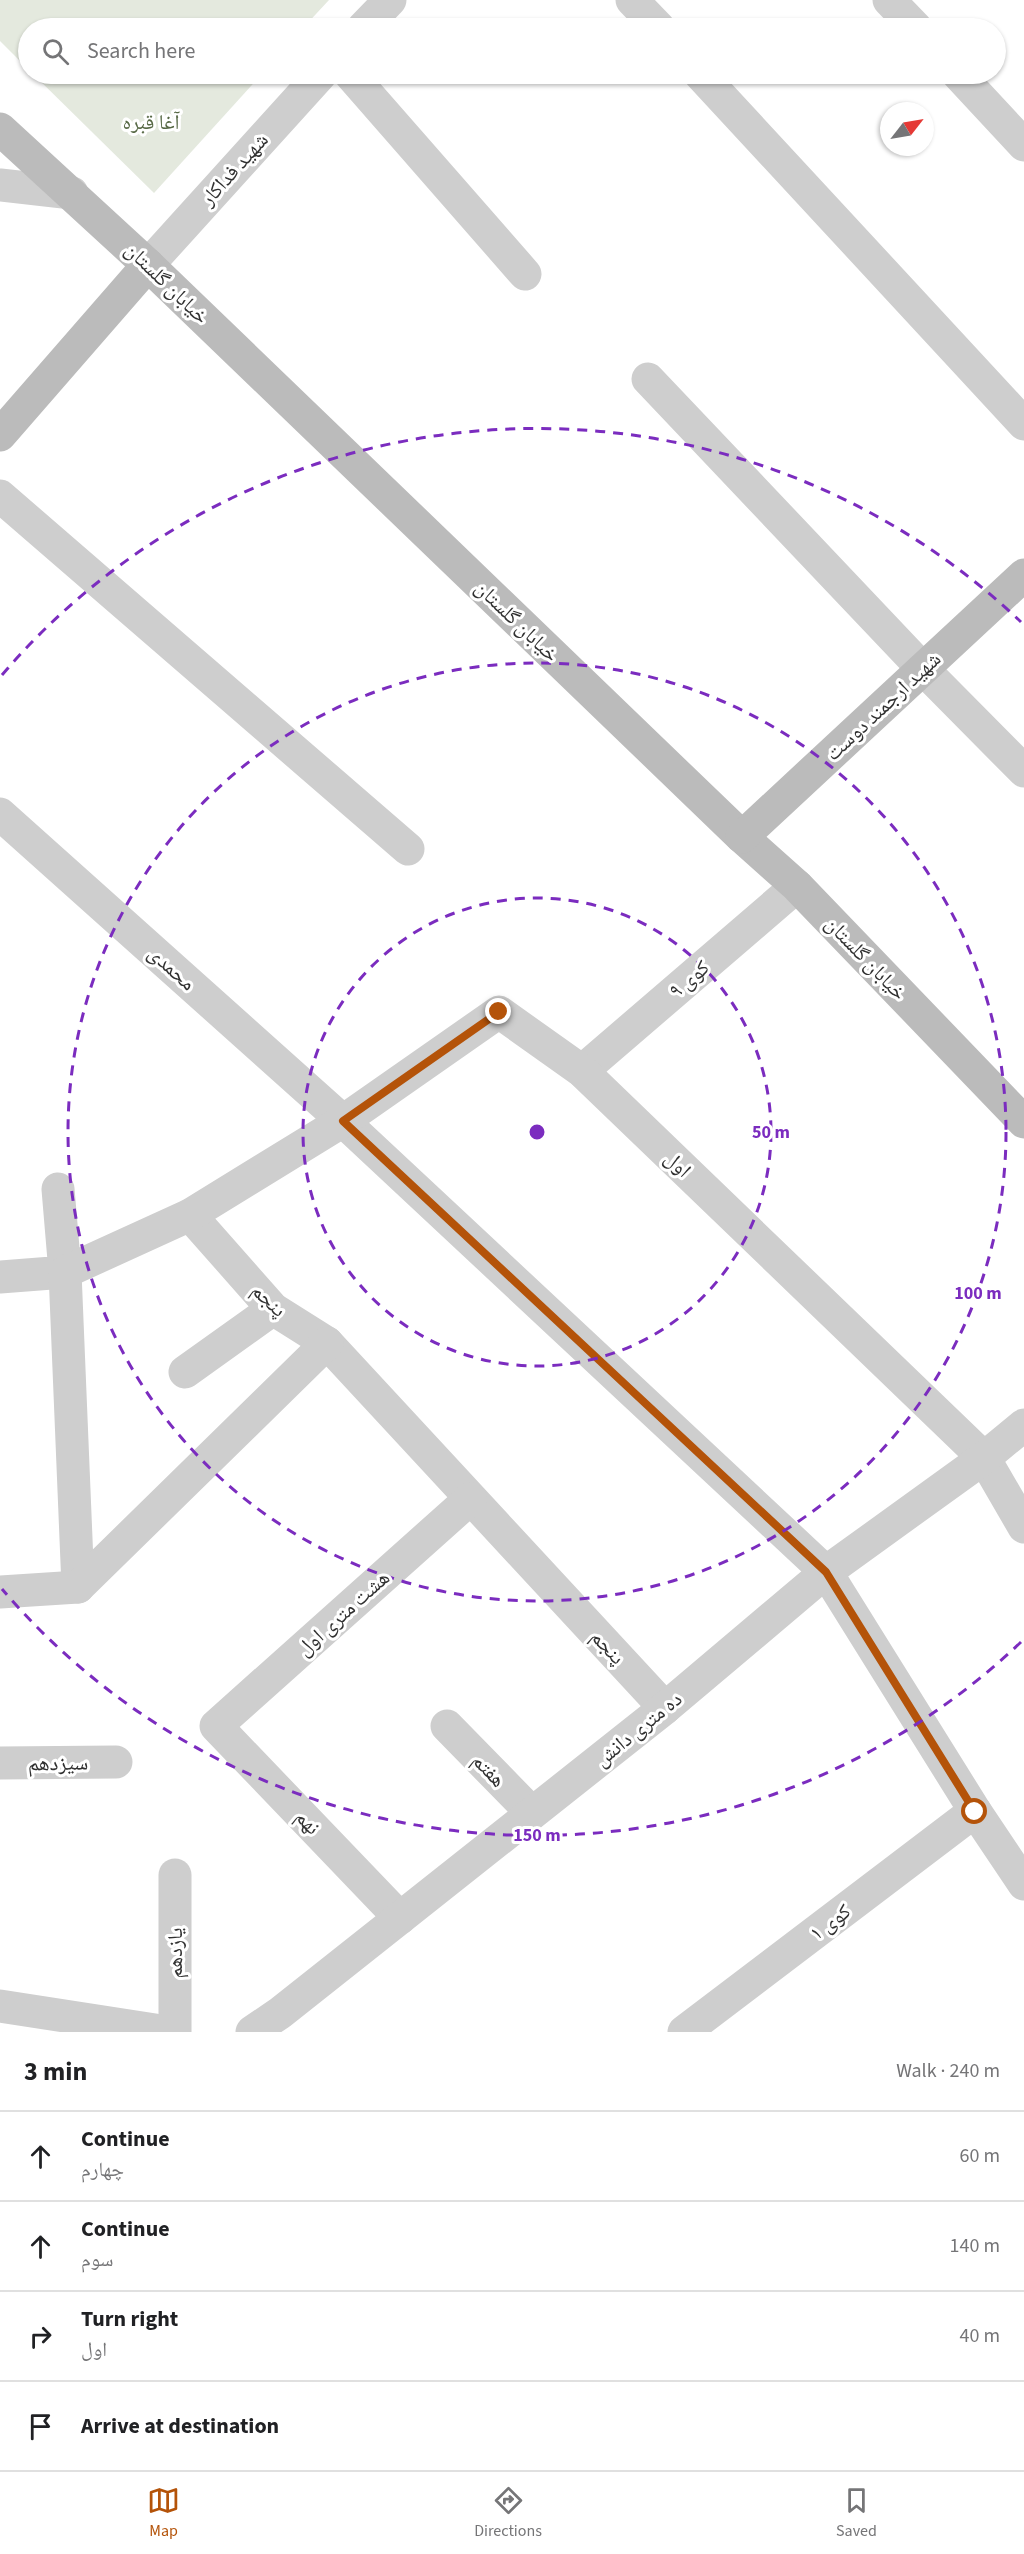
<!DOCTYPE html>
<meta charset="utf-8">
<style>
body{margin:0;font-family:"Source Sans 3","Noto Naskh Arabic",sans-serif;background:#f2f2f2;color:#202124}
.compass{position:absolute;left:880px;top:102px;width:54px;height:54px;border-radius:50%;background:#fff;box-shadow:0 2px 4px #0004;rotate:59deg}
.stop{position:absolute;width:18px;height:18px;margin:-14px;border:4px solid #b45309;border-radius:50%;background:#fff}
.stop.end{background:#b45309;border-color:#fff;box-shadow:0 2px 6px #0008}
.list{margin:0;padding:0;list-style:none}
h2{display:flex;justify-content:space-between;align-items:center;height:78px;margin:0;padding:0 24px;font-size:26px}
h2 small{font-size:20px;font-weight:400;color:#757577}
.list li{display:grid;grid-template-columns:39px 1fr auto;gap:18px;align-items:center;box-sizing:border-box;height:90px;padding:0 24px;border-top:2px solid #e0e0e0}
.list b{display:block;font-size:22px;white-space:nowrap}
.list p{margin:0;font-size:20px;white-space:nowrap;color:#757577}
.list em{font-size:20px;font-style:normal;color:#757577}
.icon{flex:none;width:33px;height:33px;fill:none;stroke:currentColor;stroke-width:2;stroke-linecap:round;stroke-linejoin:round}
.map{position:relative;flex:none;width:1024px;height:2032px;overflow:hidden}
.search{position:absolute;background:#fff;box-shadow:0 2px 4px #0004;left:18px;right:18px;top:18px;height:66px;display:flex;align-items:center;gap:15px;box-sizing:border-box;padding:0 21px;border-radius:33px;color:#757577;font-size:22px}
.sheet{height:438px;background:#fff}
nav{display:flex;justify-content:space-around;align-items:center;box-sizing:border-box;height:84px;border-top:2px solid #e0e0e0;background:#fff;font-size:16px;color:#757577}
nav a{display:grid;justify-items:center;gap:3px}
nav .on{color:#b45309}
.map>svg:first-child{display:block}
.green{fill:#e4e9de}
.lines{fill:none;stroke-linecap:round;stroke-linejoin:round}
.street{stroke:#cecece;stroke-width:33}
.secondary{stroke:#bbb;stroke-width:33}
.route{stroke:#b45309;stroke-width:8}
.ring{fill:none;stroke:#7b2cbf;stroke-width:3;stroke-dasharray:10 8}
.labels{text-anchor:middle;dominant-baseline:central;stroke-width:6;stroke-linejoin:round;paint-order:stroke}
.park-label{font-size:21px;fill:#566844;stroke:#fff}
.street-label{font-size:21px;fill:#313131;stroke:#fff}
.centre{fill:#7b2cbf;stroke:#fff;stroke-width:3}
.ring-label{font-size:18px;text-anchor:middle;font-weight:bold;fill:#7b2cbf;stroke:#fff;stroke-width:6;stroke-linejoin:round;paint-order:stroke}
</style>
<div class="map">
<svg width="1024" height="2032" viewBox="0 0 1024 2032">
<rect width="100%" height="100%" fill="#fff"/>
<g class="green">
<polygon points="0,0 329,0 303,28 28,28 28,69 0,41"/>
<polygon points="33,74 262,74 154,193"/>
</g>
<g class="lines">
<g class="street">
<polyline points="632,0 659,28"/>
<polyline points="889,0 916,28"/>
<polyline points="363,28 390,0"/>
<polyline points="350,74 525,274"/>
<polyline points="700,74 1024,424"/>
<polyline points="958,74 1024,145"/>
<polyline points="0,185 72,193"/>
<polyline points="148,265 321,74"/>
<polyline points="648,379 923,669 1024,771"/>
<polyline points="0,496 408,849"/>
<polyline points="0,814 343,1121 826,1572 975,1811 1024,1884"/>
<polyline points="582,1071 797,886"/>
<polyline points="190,1215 273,1309 327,1343 665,1708"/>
<polyline points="0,1277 65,1272 58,1189"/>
<polyline points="185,1372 273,1309"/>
<polyline points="78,1587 65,1272 190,1215 343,1121 499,1012 582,1071 984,1458 1024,1527"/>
<polyline points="0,1592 78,1587 327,1343"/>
<polyline points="447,1726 532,1813"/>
<polyline points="0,1763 116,1762"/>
<polyline points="400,1918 216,1726 470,1499"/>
<polyline points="0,2006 168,2032"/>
<polyline points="175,2032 175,1875"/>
<polyline points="252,2032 280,2013 665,1708 826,1572 984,1458 1024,1425"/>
<polyline points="684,2032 975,1811"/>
</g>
<g class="secondary">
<polyline points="0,129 148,265 742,837 797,886 1024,1122"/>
<polyline points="0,435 148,265"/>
<polyline points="742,837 1024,575"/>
</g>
</g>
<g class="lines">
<polyline class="route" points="499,1012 343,1121 826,1572 975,1812"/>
</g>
<g class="ring">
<circle cx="537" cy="1132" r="234"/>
<circle cx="537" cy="1132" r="469"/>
<path d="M1021 1642A703 703 0 0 1 2 1589M2 675A703 703 0 0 1 1021 622"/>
</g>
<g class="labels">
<g class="park-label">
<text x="151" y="122">آغا قبره</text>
</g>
<g class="street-label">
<text transform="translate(234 169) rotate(-48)">شهید فداکار</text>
<text transform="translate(167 283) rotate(44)">خیابان گلستان</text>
<text transform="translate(517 621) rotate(44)">خیابان گلستان</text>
<text transform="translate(883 706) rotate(-43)">شهید ارجمند دوست</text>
<text transform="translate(866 958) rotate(46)">خیابان گلستان</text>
<text transform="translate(172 968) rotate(42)">محمدی</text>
<text transform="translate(689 979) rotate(-41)">کوی ۹</text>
<text transform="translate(678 1164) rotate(44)">اول</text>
<text transform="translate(269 1300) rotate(43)">پنجم</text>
<text transform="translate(343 1613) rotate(-42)">هشت متری اول</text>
<text transform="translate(608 1647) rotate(47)">پنجم</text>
<text transform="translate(638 1729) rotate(-39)">ده متری دانش</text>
<text transform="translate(58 1763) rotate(-1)">سیزدهم</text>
<text transform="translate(489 1770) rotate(46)">هفتم</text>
<text transform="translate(308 1822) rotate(46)">نهم</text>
<text transform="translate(830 1922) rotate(-37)">کوی ۱</text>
<text transform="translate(175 1953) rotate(-90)">یازدهم</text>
</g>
</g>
<circle cx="537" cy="1132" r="9" class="centre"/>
<g class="ring-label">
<text x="771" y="1138">50 m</text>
<text x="978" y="1299">100 m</text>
<text x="537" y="1841">150 m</text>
</g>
</svg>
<svg class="compass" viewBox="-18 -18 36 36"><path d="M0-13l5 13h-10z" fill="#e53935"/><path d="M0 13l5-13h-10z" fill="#757577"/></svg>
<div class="stop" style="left:975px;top:1812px"></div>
<div class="stop end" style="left:499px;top:1012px"></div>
<div class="search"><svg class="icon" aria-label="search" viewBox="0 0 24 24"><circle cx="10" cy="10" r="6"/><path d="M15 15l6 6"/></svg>Search here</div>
</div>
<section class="sheet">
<h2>3 min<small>Walk · 240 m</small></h2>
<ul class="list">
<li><svg class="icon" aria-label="ahead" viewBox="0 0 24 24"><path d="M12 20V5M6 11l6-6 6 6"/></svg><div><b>Continue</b><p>چهارم</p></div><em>60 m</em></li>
<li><svg class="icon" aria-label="ahead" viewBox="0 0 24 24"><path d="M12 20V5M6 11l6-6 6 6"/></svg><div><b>Continue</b><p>سوم</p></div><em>140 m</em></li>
<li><svg class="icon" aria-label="right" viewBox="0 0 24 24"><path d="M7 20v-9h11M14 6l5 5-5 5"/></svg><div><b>Turn right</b><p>اول</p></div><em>40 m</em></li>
<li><svg class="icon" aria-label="arrive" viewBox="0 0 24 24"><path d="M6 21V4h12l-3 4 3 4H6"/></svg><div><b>Arrive at destination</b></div></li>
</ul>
</section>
<nav>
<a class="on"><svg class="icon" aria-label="map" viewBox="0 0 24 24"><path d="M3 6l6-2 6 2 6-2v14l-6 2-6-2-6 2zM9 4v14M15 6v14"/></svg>Map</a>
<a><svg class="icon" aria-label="directions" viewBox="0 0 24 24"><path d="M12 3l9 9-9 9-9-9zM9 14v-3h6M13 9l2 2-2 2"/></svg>Directions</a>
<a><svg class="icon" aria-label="saved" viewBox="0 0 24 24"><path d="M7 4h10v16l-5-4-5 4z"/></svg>Saved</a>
</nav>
